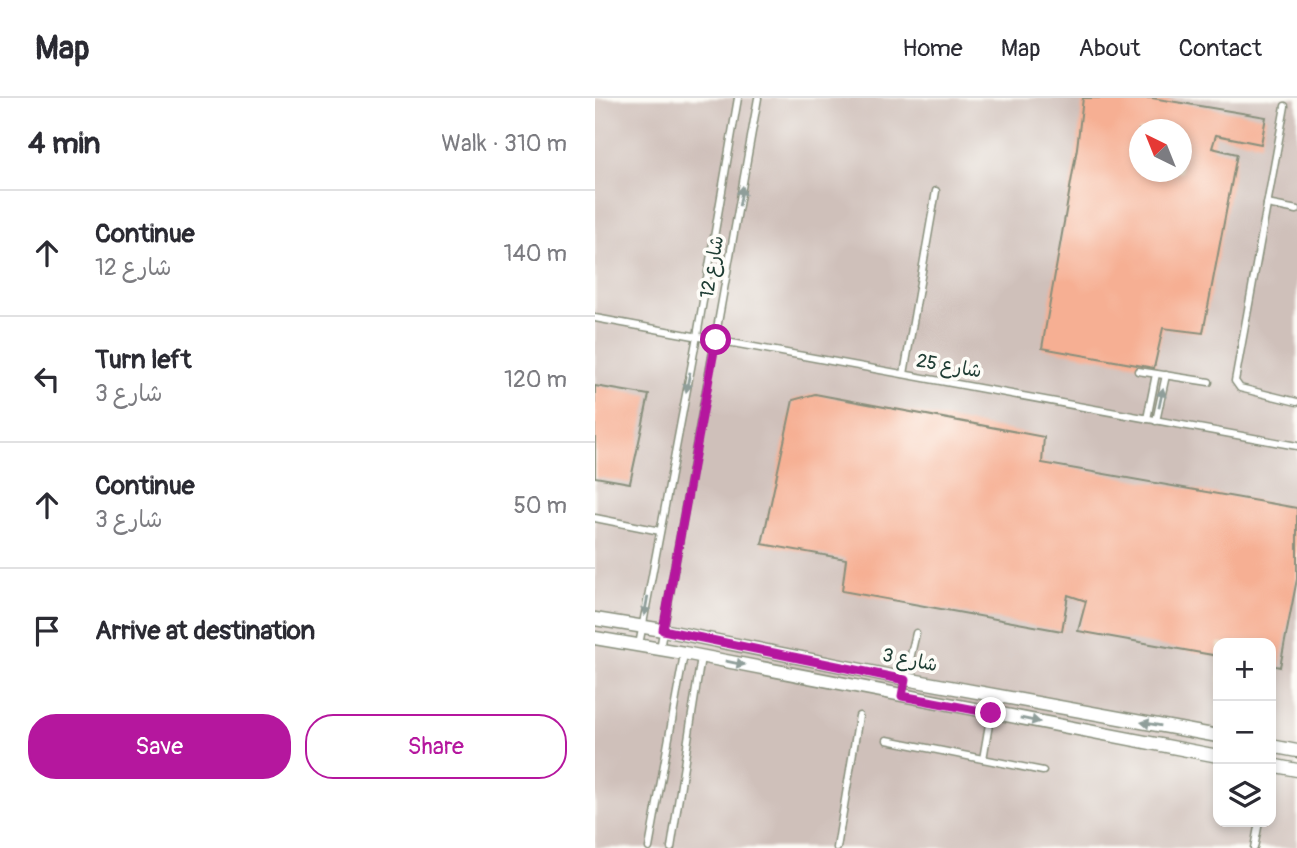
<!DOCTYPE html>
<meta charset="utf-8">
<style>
body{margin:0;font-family:Pangolin,"Playpen Sans Arabic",sans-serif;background:#f7f7f7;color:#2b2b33}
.controls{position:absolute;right:21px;bottom:21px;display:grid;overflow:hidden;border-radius:14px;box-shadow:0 4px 10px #0003}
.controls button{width:63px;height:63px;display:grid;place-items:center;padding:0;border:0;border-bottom:2px solid #e1e1e2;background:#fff;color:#2b2b33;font:35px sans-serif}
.compass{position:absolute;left:534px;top:21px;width:63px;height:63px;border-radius:50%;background:#fff;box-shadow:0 4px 10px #0003;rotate:317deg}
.stop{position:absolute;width:21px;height:21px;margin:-16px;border:5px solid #b5179e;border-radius:50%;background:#fff}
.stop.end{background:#b5179e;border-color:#fff;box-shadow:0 2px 7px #0008}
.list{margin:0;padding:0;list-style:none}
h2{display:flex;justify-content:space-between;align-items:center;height:91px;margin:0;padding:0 28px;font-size:30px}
h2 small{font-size:23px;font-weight:400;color:#7c7c81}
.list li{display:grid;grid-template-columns:46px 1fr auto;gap:21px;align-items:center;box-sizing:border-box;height:126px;padding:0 28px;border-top:2px solid #e1e1e2}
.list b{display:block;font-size:26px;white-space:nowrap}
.list p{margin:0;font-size:23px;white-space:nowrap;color:#7c7c81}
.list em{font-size:23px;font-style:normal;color:#7c7c81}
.actions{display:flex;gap:14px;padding:21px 28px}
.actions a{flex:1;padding:16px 0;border:2px solid #b5179e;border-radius:28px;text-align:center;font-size:24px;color:#b5179e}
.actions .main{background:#b5179e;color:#fff}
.icon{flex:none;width:38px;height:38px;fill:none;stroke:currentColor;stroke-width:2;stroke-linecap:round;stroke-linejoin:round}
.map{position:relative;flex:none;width:702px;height:750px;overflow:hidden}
header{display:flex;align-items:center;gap:42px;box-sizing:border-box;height:98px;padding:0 35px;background:#fff;border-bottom:2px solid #e1e1e2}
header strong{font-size:33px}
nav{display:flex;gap:38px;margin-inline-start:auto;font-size:24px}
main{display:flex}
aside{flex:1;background:#fff}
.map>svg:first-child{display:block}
.industrial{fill:#cfc0ba;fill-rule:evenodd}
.building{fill:#f6af93;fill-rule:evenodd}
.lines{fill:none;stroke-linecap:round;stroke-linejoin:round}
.lane-casing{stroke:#888f7c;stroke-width:9}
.street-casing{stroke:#888f7c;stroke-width:15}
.lane{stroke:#fff;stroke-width:6}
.street{stroke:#fff;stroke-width:12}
.oneway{fill:#8f9e9a}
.route{stroke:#b5179e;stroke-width:9}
.labels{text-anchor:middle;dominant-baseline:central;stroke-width:7;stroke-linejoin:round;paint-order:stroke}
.street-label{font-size:19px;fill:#1f3d34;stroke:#fdfcf7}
</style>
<header>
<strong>Map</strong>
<nav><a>Home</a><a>Map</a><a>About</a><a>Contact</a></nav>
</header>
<main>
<aside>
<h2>4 min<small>Walk · 310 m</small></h2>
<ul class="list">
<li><svg class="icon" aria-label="ahead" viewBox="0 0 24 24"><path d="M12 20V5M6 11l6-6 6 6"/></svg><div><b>Continue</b><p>شارع 12</p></div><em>140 m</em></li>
<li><svg class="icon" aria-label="left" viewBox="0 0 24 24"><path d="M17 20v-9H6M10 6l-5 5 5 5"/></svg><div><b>Turn left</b><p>شارع 3</p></div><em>120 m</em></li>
<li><svg class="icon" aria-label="ahead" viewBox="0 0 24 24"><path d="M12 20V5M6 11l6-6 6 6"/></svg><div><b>Continue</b><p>شارع 3</p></div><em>50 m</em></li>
<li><svg class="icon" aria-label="arrive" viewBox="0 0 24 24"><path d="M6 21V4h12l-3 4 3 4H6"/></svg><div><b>Arrive at destination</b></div></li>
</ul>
<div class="actions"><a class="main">Save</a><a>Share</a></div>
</aside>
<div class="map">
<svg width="702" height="750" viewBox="0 0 702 750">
<rect width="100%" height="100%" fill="#fdfcf7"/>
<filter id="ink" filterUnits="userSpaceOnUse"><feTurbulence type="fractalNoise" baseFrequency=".0143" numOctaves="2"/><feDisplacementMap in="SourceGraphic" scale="14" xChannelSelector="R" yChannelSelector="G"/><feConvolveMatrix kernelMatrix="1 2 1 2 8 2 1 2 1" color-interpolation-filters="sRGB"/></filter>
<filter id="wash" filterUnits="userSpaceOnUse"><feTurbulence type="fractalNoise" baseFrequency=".00686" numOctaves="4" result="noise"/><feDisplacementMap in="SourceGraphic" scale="28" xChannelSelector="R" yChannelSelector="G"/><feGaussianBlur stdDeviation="1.57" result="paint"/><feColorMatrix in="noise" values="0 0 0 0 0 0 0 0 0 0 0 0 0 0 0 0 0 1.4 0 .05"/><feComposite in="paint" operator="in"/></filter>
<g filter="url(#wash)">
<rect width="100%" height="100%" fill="#f0e1c3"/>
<path class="industrial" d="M0,0h702v750h-702zM544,32h42v42h-42zM623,545h53v179h-53z"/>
<g id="blocks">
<g class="building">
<path d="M488,0h69l114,19 -5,27 -45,-9 -4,13 25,6 -34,179 -40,-5 -9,40 -112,-20 35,-200zM544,32h42v42h-42z"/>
<polygon points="0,288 54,297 35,385 0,379"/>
<polygon points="220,296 449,339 447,365 702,410 702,481 685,569 676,567 676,545 623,545 623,558 483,533 491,503 473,497 467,533 247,493 251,461 167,446 198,302"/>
</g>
</g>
</g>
<g filter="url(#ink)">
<use href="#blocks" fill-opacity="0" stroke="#888f7c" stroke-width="2"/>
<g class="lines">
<defs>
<g id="lane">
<polyline points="690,8 640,283 645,290 702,304"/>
<polyline points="672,106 702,112"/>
<polyline points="0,220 702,348"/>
<polyline points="543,273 614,284"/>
<polyline points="309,276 341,93"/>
<polyline points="552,321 561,276"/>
<polyline points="561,323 571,277"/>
<polyline points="0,420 65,433"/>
<polyline points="44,547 102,238 143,0"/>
<polyline points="65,551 163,0"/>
<polyline points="307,596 321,535"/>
<polyline points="292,642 448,673"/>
<polyline points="388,661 396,615"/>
<polyline points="54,750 89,556"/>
<polyline points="76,750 106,559"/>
<polyline points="242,750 264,618"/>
<polyline points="659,750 664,724"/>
</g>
<g id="street">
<polyline points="0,521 68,532 311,581 623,638"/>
<polyline points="0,540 89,555 623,658"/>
<polyline points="676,648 702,653"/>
<polyline points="676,667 702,672"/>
</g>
</defs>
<use href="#lane" class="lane-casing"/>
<use href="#street" class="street-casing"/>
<use href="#lane" class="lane"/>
<use href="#street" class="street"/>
</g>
<defs><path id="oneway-solid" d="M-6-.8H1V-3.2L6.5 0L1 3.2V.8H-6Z" transform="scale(1.75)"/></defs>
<g class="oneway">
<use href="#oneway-solid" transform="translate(146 98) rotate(-80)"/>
<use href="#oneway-solid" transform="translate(93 284) rotate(101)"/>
<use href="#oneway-solid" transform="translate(566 300) rotate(-78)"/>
<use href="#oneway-solid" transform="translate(51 508) rotate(100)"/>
<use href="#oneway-solid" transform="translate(140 565) rotate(11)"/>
<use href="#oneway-solid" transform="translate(435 622) rotate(11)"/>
<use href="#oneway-solid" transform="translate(556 626) rotate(-170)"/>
</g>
</g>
<g class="lines" filter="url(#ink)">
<polyline class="route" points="121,242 68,532 310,582 307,598 396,615"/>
</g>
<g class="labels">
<g class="street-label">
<text transform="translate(117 169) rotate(-80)">شارع 12</text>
<text transform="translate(354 268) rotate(10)">شارع 25</text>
<text transform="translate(315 562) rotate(11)">شارع 3</text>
</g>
</g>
</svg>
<div class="controls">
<button>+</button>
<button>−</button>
<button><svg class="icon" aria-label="layers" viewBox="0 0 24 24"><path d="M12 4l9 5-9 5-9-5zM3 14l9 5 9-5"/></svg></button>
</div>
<svg class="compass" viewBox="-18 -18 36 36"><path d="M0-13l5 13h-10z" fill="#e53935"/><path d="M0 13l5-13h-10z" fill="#7c7c81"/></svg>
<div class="stop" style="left:121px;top:242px"></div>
<div class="stop end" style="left:396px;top:615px"></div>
</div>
</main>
